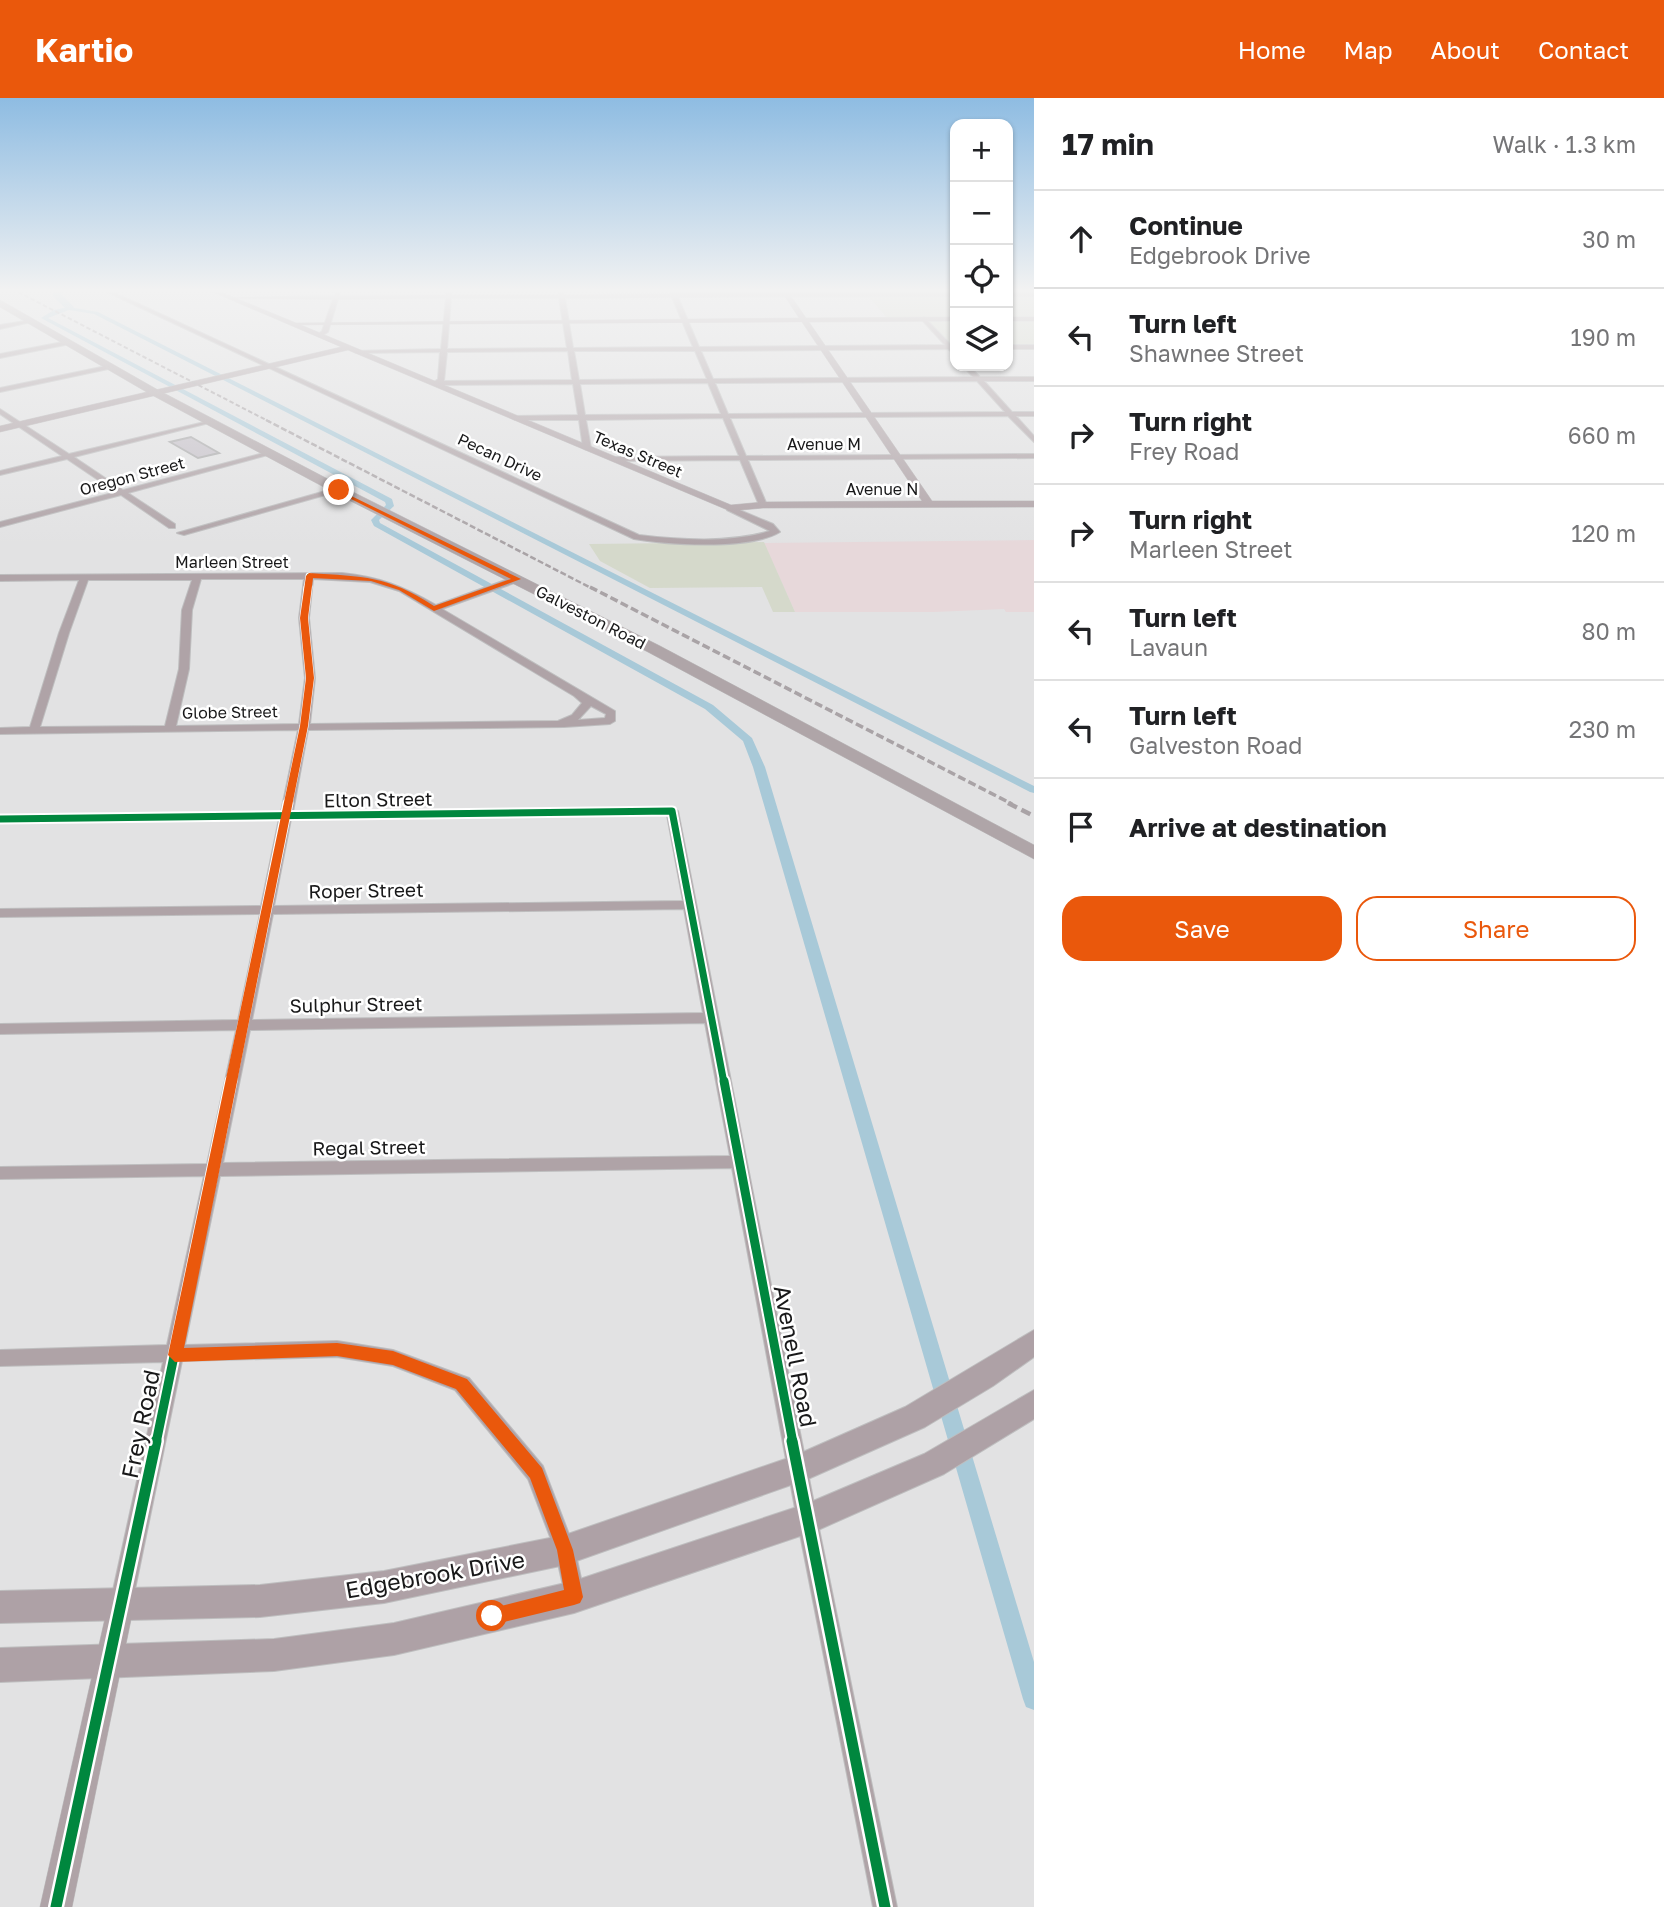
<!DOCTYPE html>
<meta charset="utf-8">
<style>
body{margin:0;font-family:"Golos Text",sans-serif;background:#f6f6f6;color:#202124}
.controls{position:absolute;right:21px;top:21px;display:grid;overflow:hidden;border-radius:14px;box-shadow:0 2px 5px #0004}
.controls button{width:63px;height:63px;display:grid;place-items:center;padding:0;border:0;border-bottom:2px solid #e0e0e0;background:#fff;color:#202124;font:35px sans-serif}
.stop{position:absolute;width:21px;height:21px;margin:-16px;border:5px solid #ea580c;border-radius:50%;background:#fff}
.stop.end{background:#ea580c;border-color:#fff;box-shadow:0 2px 7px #0008}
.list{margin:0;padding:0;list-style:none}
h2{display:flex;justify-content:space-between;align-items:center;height:91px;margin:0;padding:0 28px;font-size:30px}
h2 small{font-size:23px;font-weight:400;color:#757577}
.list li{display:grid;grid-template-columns:46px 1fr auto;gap:21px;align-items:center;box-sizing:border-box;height:98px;padding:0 28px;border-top:2px solid #e0e0e0}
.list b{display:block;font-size:26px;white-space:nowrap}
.list p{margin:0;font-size:23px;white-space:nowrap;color:#757577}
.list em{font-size:23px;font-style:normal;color:#757577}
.actions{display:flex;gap:14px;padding:21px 28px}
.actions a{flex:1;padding:16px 0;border:2px solid #ea580c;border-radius:21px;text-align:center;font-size:24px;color:#ea580c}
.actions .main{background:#ea580c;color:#fff}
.icon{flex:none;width:38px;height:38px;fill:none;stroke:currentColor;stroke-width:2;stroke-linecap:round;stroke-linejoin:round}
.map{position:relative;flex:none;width:1034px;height:1809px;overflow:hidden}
header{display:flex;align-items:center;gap:42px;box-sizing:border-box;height:98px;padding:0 35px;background:#ea580c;color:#fff}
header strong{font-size:33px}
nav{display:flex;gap:38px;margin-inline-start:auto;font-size:24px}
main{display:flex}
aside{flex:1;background:#fff}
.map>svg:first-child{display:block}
.education{fill:#e7d8da}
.green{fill:#d5d9cb}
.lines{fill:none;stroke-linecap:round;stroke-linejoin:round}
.canal{fill:#a8c9d8;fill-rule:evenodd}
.river{fill:#a8c9d8;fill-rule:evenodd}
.building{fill:#c5c0c8;stroke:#aaaaab;stroke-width:2}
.minor-casing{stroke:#bebebf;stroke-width:2}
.tertiary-casing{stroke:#bebebf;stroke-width:1}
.secondary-casing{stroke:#bebebf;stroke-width:2}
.primary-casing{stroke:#bebebf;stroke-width:1}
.minor{fill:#afa3a7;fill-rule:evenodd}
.tertiary{fill:#afa3a7;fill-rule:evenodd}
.secondary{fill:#aea1a6;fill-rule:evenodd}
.primary{fill:#afa5a8;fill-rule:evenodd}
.rail-far3{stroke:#a9a3a6;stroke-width:2;stroke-dasharray:4.5 2.5;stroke-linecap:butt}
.rail-far2{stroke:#a9a3a6;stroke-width:2.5;stroke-dasharray:6 2.5;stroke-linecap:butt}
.rail-far1{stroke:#a9a3a6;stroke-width:3.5;stroke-dasharray:8 3.5;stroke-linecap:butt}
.rail{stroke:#a9a3a6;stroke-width:4.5;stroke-dasharray:10 5;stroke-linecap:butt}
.cycleway-far4-casing{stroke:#fff;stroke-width:7}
.cycleway-far3-casing{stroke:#fff;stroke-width:9}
.cycleway-far2-casing{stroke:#fff;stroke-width:11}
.cycleway-far1-casing{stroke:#fff;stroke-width:13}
.cycleway-casing{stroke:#fff;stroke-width:16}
.cycleway-far4{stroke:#00873e;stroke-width:4.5}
.cycleway-far3{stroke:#00873e;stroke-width:5}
.cycleway-far2{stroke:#00873e;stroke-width:7}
.cycleway-far1{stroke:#00873e;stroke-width:9}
.cycleway{stroke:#00873e;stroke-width:11}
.route{fill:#ea580c}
.labels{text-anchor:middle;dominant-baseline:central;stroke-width:5;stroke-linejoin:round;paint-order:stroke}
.far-street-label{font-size:16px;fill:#181819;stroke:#fff}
.street-label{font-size:19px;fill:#181819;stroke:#fff}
.near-street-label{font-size:23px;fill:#181819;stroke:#fff}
</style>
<header>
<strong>Kartio</strong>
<nav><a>Home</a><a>Map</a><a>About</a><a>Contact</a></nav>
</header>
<main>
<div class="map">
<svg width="1034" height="1809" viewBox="0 0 1034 1809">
<rect width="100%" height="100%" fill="#e2e2e3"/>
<polygon class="education" points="1034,442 1034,514 1006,514 1004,511 934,514 795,514 764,445"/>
<g class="green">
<polygon points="955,197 955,248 952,248 925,221 888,221 868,198"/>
<polygon points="1008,197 1034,199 1034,248 1008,248"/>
<polygon points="764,444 795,514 773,514 762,489 650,490 600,463 589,446"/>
</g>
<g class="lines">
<polygon class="canal" points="69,209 98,214 1034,688 1034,695 1030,694 94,216 69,212 48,220 392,401 394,408 379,422 380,425 713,607 752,640 765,669 1034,1564 1034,1612 1026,1609 1023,1601 753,669 743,643 705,611 374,428 371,422 386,407 385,404 41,220 54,212"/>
<polygon class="river" points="53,194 62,194 61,196 74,209 72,211 66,211 53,198"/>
</g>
<polygon class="building" points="191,339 219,355 198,360 170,344"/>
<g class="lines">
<defs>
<g id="minor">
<path d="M107,194h6l526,243c42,5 90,8 131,-4l-43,-21v-4h3l43,18 7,8c-29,18 -112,13 -146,7z"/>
<path d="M336,194h4l-1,4 107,-1 1,-3h4v3h108v-3h4l1,3 107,-1v-2h4l2,2 278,-2v4l-277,1 21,50 246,-2 -23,-25 2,-3 27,28h4l-1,9 -6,-5 -247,2 12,28 260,-2 -10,-11h6l11,11h54v4h-50l28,31h22v4h-18l18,20v6l-26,-26 -278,2 16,38 288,-2v4l-286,2 19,45 -4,2 -4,-2 -19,-45 -126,1 -4,-2 4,-2 125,-1 -16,-38 -137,2 5,28 -4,2 -4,-2 -4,-28h-64l-3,-2 3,-2 63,-1 -5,-31 -137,1 -3,-2 5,-4 2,-27 -84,1 -3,-2 88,-2 5,-51 -108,1 -10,33 -8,5 -3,-2 5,-4 11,-32 -104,-1 105,-2zM672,199l21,50 -120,1 -8,-50zM451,200h108l8,50 -120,1zM568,253l4,29 -128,1 3,-29zM574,253h121l12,28 -128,1zM977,283l28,31 -277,2 -13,-31zM708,285l13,31 -136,1 -5,-31z"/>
<rect x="1008" y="194" width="26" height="4"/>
<polygon points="31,222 31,224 0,231 0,227"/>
<polygon points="68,243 70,246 0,260 0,256"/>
<rect x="1008" y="247" width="26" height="4"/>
<polygon points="111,267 113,270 0,294 0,290"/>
<polygon points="0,311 69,356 213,322 213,324 74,359 123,392 271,353 275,355 128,395 175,426 175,430 169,430 121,397 0,429 0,424 116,394 67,361 0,377 0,373 62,358 0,316"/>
<polygon points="336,390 343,392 184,437 177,435"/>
<path d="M342,475c38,4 61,13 94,32l78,-28h6v4l-78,28 173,102v10l-5,3 -46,3 -256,3 -15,82 379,-5 6,4 139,708 80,388h-24l-76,-388 -65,-351 -512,8 -35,169 152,-4 56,9 76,28 74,88 32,84 10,47 -4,7 -7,4 -7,-4 -12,-54 -27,-71 -73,-89 -62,-24 -56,-9 -155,4 -50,243 -3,8 -8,3 -8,-3 -3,-8 53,-242 -163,4v-16l167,-5 37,-169 -204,3v-12l207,-3 29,-134 -236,4v-10l238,-4 22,-106 -260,3v-8l261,-3 18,-87 -279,4v-8l281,-3 17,-82 -298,4v-6l30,-1 29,-94 20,-53 -79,1v-6zM201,481h103l-5,39 6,60 -6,46 -123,2 13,-57 3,-59zM313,481l57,3 29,9 175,105 8,7 -10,12 -14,6 -248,3 5,-46 -6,-60zM88,482h104l-10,30 -3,59 -14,57 -125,1 29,-94zM591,608l15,8 -1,4 -27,2zM667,717l16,86 -409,5 17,-87zM684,811l19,104 -451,7 21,-106zM705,925l25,133 -507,7 27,-133z"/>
</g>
<g id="tertiary">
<path d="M213,194h8l75,31 503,-5 -17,-26h6l18,26 149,-1v4l-146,1 123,179h102v6l-271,1 -33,3 -382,-161 -348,82v-6l341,-79zM802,224l120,179 -159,1 -32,3 -430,-180z"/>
<rect x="1008" y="219" width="26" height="4"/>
<polygon points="121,1494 130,1498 134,1507 72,1809 40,1809 108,1507 112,1498"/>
</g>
<g id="secondary">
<polygon points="1034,1232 1034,1259 993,1288 925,1329 808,1381 565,1467 384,1505 260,1519 0,1525 0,1493 260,1487 384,1473 565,1437 794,1358 905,1309"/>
<polygon points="1034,1292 1034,1321 944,1376 818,1432 574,1515 394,1557 274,1573 0,1584 0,1550 274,1541 394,1525 574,1483 806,1406 924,1356"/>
</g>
<polygon id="primary" points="0,202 158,292 343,389 660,548 1034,747 1034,761 648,554 335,395 150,296 0,209"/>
</defs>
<use href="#minor" class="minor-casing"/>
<use href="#tertiary" class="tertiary-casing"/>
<use href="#secondary" class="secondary-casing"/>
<use href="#primary" class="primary-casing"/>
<use href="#minor" class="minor"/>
<use href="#tertiary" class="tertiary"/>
<use href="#secondary" class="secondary"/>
<use href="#primary" class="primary"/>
<polyline class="rail-far3" points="18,194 270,324"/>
<polyline class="rail-far2" points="266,322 593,491"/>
<polyline class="rail-far1" points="590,489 1012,706"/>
<polyline class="rail" points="1008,705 1034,718"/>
<defs>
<polyline id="cycleway-far4" points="307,491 309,478"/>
<polyline id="cycleway-far3" points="288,706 304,628 310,580 304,520 308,489"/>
<g id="cycleway-far2">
<polyline points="0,721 672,713 724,985"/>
<polyline points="231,985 288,705"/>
</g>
<g id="cycleway-far1">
<polyline points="724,983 793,1345"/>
<polyline points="156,1345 231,983"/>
</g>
<g id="cycleway">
<polyline points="792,1343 885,1809"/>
<polyline points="56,1809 156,1343"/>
</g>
</defs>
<use href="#cycleway-far4" class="cycleway-far4-casing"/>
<use href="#cycleway-far3" class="cycleway-far3-casing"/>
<use href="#cycleway-far2" class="cycleway-far2-casing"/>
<use href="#cycleway-far1" class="cycleway-far1-casing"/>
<use href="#cycleway" class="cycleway-casing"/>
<use href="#cycleway-far4" class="cycleway-far4"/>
<use href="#cycleway-far3" class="cycleway-far3"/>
<use href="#cycleway-far2" class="cycleway-far2"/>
<use href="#cycleway-far1" class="cycleway-far1"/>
<use href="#cycleway" class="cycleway"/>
</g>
<linearGradient id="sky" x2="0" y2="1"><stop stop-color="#8ebce2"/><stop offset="0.43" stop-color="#f2f2f2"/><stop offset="1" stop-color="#f2f2f2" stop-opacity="0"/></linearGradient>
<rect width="1034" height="447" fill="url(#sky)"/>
<path class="route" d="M337,391l184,90 -87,32 -35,-21 -28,-9 -58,-3 -5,40 6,60 -6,48 -124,622 153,-5 56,8 74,28 75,89 31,82 10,47 -3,6 -6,2 -82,20 -7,-3 -2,-6 2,-6 79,-20 -7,-40 -27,-72 -74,-89 -63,-24 -56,-9 -162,6 -7,-7 132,-629 6,-48 -6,-60 6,-42 3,-3c56,4 77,2 125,33l77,-27 -174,-87z"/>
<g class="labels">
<g class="far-street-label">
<text x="824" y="346">Avenue M</text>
<text transform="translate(638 356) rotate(23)">Texas Street</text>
<text transform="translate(500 359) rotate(25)">Pecan Drive</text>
<text transform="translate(132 378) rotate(-15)">Oregon Street</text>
<text x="882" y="391">Avenue N</text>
<text x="232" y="464">Marleen Street</text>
<text transform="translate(591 519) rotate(27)">Galveston Road</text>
<text transform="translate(230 614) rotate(-1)">Globe Street</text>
</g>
<g class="street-label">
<text transform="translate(378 701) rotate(-1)">Elton Street</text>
<text transform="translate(366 792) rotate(-1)">Roper Street</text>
<text transform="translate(356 906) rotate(-1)">Sulphur Street</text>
<text transform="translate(369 1049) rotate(-1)">Regal Street</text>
</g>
<g class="near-street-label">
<text transform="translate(796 1258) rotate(79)">Avenell Road</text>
<text transform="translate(140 1326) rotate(-78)">Frey Road</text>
<text transform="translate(435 1476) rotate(-10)">Edgebrook Drive</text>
</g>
</g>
</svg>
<div class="controls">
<button>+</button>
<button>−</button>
<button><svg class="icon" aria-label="locate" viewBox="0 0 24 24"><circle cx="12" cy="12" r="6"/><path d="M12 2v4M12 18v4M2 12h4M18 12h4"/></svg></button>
<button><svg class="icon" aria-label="layers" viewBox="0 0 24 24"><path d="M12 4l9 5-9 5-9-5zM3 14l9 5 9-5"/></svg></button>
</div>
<div class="stop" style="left:492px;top:1518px"></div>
<div class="stop end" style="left:339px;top:392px"></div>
</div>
<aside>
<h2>17 min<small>Walk · 1.3 km</small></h2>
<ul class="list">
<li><svg class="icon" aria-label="ahead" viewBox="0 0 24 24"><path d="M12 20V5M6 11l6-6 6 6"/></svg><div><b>Continue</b><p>Edgebrook Drive</p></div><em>30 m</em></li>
<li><svg class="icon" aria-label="left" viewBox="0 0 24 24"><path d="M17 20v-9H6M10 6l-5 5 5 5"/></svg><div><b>Turn left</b><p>Shawnee Street</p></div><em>190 m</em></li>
<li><svg class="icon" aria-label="right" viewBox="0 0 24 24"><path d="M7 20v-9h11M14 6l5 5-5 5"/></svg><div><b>Turn right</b><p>Frey Road</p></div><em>660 m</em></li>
<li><svg class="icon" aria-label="right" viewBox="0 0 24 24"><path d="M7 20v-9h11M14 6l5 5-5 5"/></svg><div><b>Turn right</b><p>Marleen Street</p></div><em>120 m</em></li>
<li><svg class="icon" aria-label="left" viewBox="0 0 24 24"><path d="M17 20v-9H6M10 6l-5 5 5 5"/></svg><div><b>Turn left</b><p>Lavaun</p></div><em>80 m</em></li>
<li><svg class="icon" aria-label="left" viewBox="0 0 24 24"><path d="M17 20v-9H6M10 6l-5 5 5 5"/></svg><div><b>Turn left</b><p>Galveston Road</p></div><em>230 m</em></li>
<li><svg class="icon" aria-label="arrive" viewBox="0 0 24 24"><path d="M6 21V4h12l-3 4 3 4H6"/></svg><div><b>Arrive at destination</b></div></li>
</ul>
<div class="actions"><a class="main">Save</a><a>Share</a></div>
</aside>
</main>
